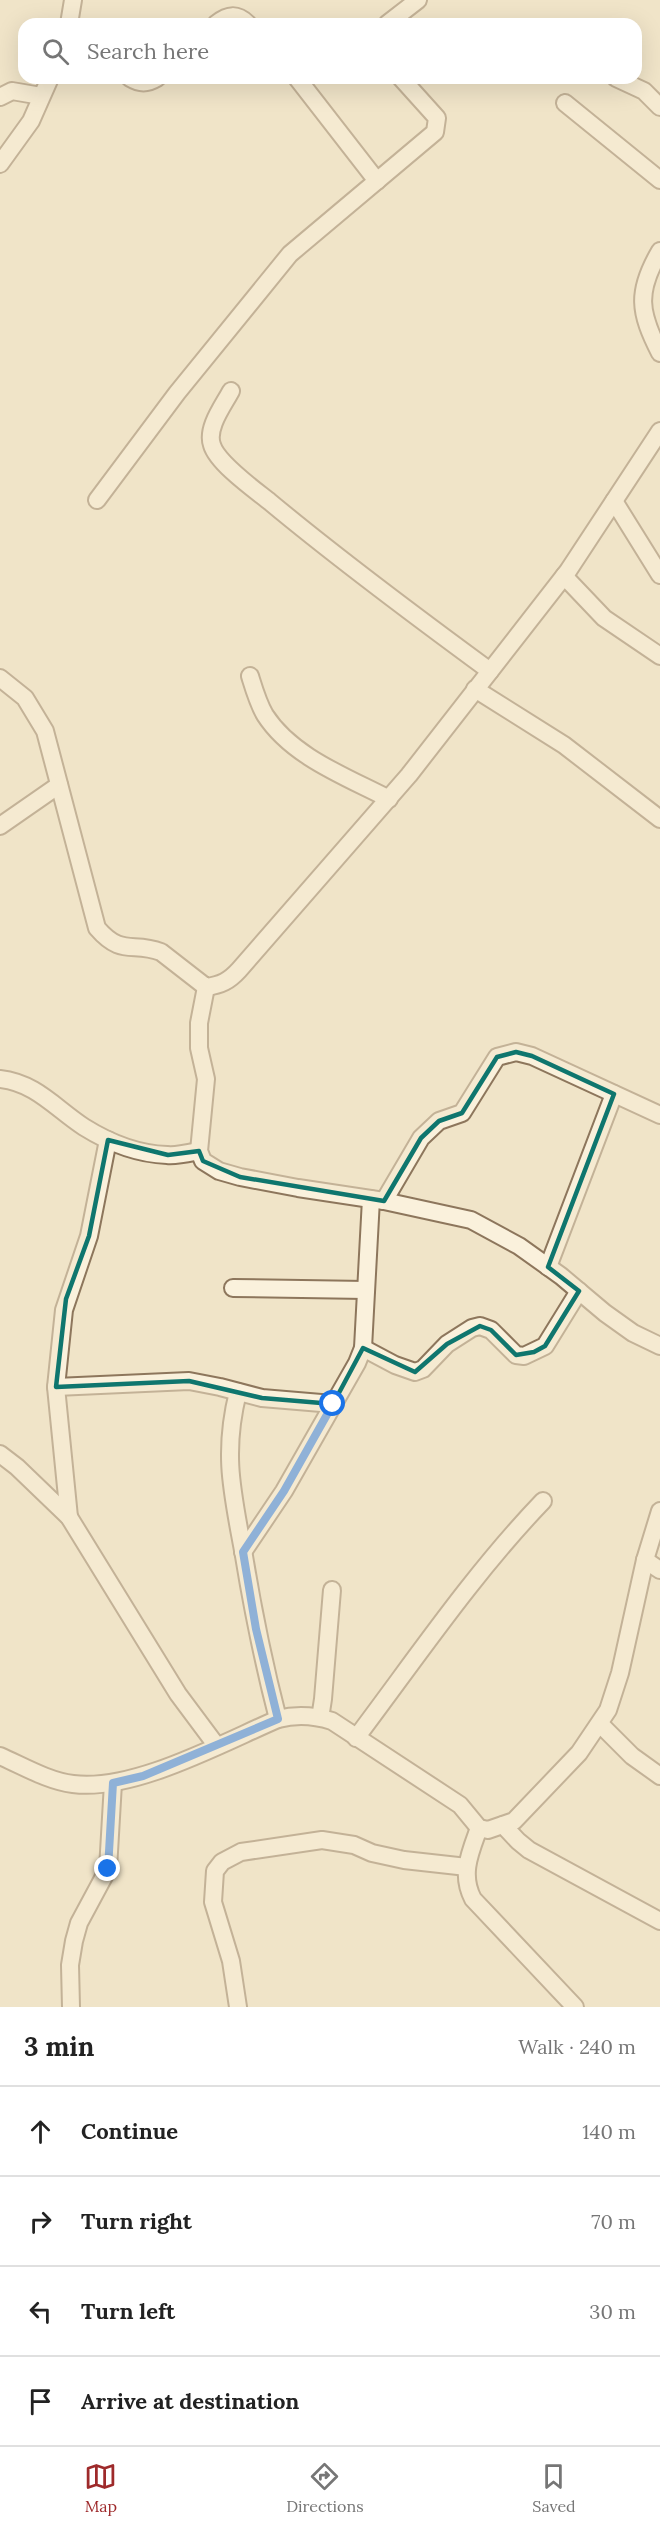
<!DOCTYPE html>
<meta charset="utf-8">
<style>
body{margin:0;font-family:Lora,serif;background:#f6f6f6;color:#222}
.stop{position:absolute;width:18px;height:18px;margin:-14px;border:4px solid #1a73e8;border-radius:50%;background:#fff}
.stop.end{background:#1a73e8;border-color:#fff;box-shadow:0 2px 6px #0008}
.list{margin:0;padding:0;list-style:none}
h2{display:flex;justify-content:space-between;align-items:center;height:78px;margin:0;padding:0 24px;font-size:26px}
h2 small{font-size:20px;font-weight:400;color:#767676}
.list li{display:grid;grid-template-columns:39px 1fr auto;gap:18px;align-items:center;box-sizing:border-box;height:90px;padding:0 24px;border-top:2px solid #e0e0e0}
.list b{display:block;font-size:22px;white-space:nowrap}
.list em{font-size:20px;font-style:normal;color:#767676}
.icon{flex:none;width:33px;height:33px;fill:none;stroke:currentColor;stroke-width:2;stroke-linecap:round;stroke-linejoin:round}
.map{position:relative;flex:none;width:660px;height:2007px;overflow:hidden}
.search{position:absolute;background:#fff;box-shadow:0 6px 24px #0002;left:18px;right:18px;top:18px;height:66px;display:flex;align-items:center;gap:15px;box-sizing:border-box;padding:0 21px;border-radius:18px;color:#767676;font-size:22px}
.sheet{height:438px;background:#fff}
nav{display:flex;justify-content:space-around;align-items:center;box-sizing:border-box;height:84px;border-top:2px solid #e0e0e0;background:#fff;font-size:16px;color:#767676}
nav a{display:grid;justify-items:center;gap:3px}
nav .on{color:#9e2a2b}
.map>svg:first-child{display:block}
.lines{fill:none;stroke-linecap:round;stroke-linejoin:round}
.minor-casing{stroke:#8d765c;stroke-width:20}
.minor{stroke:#faf1dc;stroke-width:16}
.route{stroke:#1a73e8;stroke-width:8}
.marked{fill:none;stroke:#0f766e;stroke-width:4.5;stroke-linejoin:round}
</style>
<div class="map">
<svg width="660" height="2007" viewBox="0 0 660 2007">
<rect width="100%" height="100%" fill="#f0e4c8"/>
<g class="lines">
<defs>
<g id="minor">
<polyline points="69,24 73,0"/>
<path d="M216,24c12,-10 21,-11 32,0"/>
<polyline points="387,24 418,0"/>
<path d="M130,78c10,6 17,6 27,0"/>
<polyline points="297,78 377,181"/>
<polyline points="616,78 644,91 660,107"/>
<polyline points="0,97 12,91 41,96"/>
<polyline points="565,103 660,180"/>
<polyline points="0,164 31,121 50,78"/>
<path d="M660,251c-24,41 -21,61 0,102"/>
<path d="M231,391c-8,15 -25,37 -19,54 5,18 43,45 58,57 71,59 145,114 220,169"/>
<polyline points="97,500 177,393 290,254 435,132 437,118 401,78"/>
<polyline points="614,501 660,575"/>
<polyline points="564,576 604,618 660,656"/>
<path d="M250,676c4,13 8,27 15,39 27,42 82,62 124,84"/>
<path d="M0,678l25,20 20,33 52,197c25,29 35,13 64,24l45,35c15,-2 23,-6 33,-17l170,-195 159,-204 92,-140"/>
<polyline points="475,689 564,745 660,819"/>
<polyline points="0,826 59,785"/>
<polyline points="206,987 199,1023 199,1048 206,1079 199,1151 203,1161 219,1171 240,1177 298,1188 384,1201 471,1220 519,1246 561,1276 605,1313 633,1333 660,1346"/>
<path d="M0,1079c36,4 55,29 84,48 24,15 54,27 83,28 10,1 22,-2 32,-4"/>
<polyline points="384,1201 421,1138 439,1121 462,1113 497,1057 516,1052 532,1056 660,1115"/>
<polyline points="548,1267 614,1094"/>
<polyline points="233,1288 366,1290"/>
<polyline points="363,1348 395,1365 415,1372 423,1369 447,1344 472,1328 480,1326 491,1330 516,1355 524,1356 545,1346 579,1291"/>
<polyline points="56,1387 189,1381 220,1387 262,1398 333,1404"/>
<path d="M238,1392c-16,63 -5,103 6,164 9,55 20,109 34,163"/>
<polyline points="0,1454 17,1467 69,1517 178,1694 216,1745"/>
<polyline points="69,1517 56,1387 64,1310 89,1236 108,1140"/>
<polyline points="243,1552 284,1491 357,1363 363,1348 371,1199"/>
<polyline points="645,1560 660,1570"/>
<polyline points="318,1716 321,1712 323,1699 332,1590"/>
<polyline points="600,1724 632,1756 660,1776"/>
<path d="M356,1738c61,-81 117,-164 187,-237"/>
<path d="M0,1756c23,10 48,25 73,28 60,8 149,-41 205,-65 19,-5 35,-4 54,2l128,84 19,23 9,2 26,-9 65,-68 29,-43 12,-37 25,-113 15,-49"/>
<polyline points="503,1825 518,1841 529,1850 660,1921"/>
<path d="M479,1828c-9,25 -19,46 -6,71l102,108"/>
<polyline points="71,2007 70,1965 74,1941 79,1923 108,1869 113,1783"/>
<polyline points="238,2007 231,1961 213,1902 215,1871 222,1862 241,1852 322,1840 354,1845 372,1853 404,1860 467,1867"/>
</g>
</defs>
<use href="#minor" class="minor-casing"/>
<use href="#minor" class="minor"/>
</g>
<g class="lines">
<polyline class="route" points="108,1869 113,1783 143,1776 278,1719 256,1629 243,1552 284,1491 333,1404"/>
</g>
<path d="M0 0H660V2007H0ZM516,1052l16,4 82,38 -66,173 31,24 -34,55 -11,6 -18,3 -25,-25 -11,-4 -33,18 -32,28 -52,-24 -30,56 -71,-6 -73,-17 -133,6 10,-88 23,-63 19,-96 60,15 31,-4 4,10 37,16 144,24 37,-63 18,-17 23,-8 35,-56z" fill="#f0e4c8" fill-opacity=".55" fill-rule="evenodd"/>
<path class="marked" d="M516,1052l16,4 82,38 -66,173 31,24 -34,55 -11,6 -18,3 -25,-25 -11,-4 -33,18 -32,28 -52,-24 -30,56 -71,-6 -73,-17 -133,6 10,-88 23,-63 19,-96 60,15 31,-4 4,10 37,16 144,24 37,-63 18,-17 23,-8 35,-56z"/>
</svg>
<div class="stop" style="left:333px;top:1404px"></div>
<div class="stop end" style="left:108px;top:1869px"></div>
<div class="search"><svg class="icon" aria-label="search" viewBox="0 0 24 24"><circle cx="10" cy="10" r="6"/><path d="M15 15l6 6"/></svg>Search here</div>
</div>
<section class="sheet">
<h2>3 min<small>Walk · 240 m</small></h2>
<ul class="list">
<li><svg class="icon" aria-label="ahead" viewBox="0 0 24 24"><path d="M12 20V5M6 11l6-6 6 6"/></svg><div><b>Continue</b></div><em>140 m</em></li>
<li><svg class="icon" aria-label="right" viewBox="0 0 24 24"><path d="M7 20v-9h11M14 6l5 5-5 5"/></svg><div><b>Turn right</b></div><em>70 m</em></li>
<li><svg class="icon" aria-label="left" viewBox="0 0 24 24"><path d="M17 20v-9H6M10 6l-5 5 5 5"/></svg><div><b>Turn left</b></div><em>30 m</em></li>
<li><svg class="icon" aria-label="arrive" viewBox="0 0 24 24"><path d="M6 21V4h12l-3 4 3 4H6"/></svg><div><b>Arrive at destination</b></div></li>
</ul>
</section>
<nav>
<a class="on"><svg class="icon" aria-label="map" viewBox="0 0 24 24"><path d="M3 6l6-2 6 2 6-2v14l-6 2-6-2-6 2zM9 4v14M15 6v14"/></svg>Map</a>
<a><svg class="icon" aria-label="directions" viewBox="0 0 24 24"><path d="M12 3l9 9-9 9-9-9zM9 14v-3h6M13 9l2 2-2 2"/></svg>Directions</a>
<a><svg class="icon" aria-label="saved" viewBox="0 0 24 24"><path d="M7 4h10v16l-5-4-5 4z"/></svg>Saved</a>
</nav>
